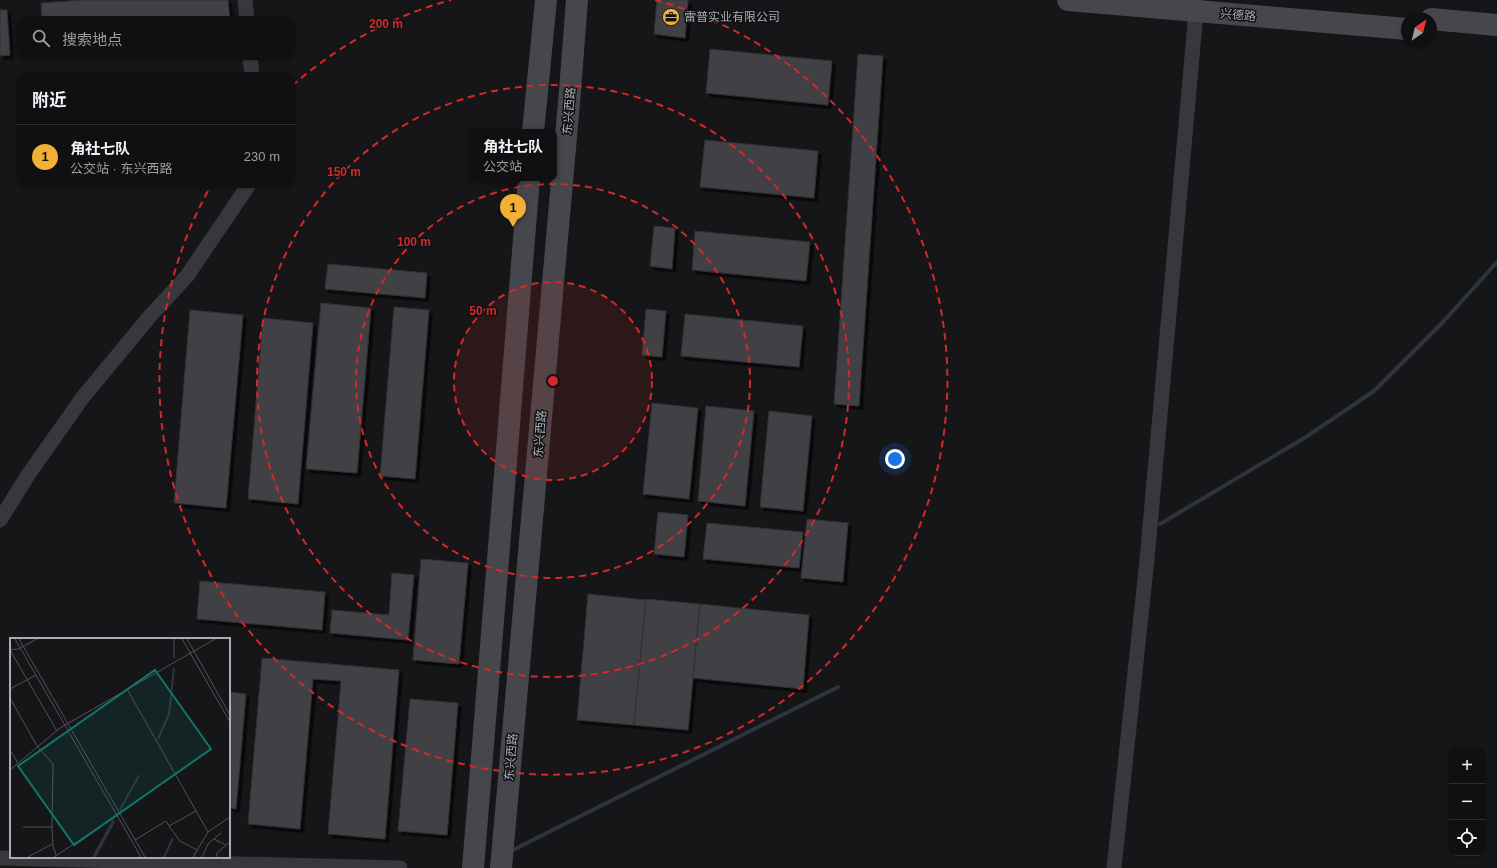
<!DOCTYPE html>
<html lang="zh">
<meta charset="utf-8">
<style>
body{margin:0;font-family:Helvetica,"Noto Sans SC",sans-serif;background:#19191b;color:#f1f3f6}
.controls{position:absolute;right:12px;bottom:12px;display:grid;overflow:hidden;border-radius:8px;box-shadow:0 1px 3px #0004}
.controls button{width:36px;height:36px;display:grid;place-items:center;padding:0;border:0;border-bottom:1px solid #303032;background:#101012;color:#f1f3f6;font:20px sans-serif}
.compass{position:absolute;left:1401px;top:12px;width:36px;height:36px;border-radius:50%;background:#101012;box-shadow:0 1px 3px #0004;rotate:35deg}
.you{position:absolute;left:895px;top:459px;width:14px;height:14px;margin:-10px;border:3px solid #fff;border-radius:50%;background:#1a73e8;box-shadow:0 0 0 6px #1a73e833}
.badge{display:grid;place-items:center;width:26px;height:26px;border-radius:50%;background:#f2b134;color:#111;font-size:13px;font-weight:700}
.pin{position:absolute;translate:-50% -33px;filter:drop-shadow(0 1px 2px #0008)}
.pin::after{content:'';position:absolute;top:21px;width:14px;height:12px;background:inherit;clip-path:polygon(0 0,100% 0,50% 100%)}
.popup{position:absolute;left:469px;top:129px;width:88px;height:52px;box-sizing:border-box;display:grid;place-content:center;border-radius:8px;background:#101012;filter:drop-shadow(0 1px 3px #0005);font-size:13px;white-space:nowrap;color:#9c9d9f}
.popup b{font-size:15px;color:#f1f3f6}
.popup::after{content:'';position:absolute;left:50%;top:100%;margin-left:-8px;border:8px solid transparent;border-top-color:#101012}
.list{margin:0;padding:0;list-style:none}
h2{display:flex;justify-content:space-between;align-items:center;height:52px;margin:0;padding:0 16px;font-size:17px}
h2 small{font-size:13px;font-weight:400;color:#9c9d9f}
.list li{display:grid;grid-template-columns:26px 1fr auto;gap:12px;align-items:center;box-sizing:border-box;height:64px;padding:0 16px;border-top:1px solid #303032}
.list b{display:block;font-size:15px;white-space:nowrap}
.list p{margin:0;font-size:13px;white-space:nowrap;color:#9c9d9f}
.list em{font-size:13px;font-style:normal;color:#9c9d9f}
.icon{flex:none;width:22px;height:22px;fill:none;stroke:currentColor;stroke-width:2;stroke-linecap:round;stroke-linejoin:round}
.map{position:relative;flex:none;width:1497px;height:868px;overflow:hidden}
.search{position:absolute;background:#101012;box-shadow:0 1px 3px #0004;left:16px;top:16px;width:280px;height:44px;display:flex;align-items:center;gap:10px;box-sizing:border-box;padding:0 14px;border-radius:16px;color:#9c9d9f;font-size:15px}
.panel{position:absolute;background:#101012;box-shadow:0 1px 3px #0004;left:16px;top:72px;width:280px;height:116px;border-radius:16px}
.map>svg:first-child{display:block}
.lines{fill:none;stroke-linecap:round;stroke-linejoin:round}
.stream{stroke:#2c353c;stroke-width:4}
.building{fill:#404145;stroke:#303034;filter:url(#shadow)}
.street{stroke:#37383d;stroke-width:15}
.secondary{stroke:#45474d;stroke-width:22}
.ring{fill:none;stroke:#d62828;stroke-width:2;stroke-dasharray:7 5}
.labels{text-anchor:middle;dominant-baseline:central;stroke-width:3;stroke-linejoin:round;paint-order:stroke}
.street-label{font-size:12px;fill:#a8adb8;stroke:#111113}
.poi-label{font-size:12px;fill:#a8adb8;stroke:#111113;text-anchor:start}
.inset-river{fill:none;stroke:#2c353c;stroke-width:2}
.inset-road{fill:none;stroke:#505258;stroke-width:1}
.view{fill:#0f766e;fill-opacity:0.15;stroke:#0f766e;stroke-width:2}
.inset-edge{fill:none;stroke:#a8adb8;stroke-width:2}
.centre{fill:#d62828;stroke:#111113;stroke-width:2}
.ring-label{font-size:12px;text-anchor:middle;font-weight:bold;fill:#d62828;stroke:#111113;stroke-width:3;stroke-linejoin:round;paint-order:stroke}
</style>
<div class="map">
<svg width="1497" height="868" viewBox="0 0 1497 868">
<defs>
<filter id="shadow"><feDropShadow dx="3.5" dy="3.5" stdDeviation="0" flood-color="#0009"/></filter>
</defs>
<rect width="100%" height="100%" fill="#161618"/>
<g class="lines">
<g class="stream">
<polyline points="1160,524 1306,437 1374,391 1444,321 1497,262"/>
<polyline points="513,850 838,687"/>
</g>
</g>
<g class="building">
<polygon points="83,0 228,0 230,21 42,21 41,3"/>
<polygon points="657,0 688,0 685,38 654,34"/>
<polygon points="0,10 7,10 10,55 0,56"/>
<polygon points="710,49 832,61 828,105 706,93"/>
<polygon points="858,54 883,56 859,406 834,404"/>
<polygon points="705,140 818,151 814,198 700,187"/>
<polygon points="654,226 675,228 672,269 650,266"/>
<polygon points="695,231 810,242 806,281 692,270"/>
<polygon points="328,264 427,273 425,298 325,289"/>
<polygon points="321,303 371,308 357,473 306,469"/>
<polygon points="394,307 429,310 415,479 380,476"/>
<polygon points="646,309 666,311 662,357 642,355"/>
<polygon points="190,310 243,315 226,508 174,503"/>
<polygon points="685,314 803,326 799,367 681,356"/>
<polygon points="263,318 313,323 298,504 248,499"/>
<polygon points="652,403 698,408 689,499 643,494"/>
<polygon points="706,406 754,411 745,506 698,501"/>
<polygon points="769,411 812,416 803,511 760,507"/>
<polygon points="658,512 688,515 684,557 654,554"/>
<polygon points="807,519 848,523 843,582 801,578"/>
<polygon points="707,523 803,532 799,568 703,559"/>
<polygon points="421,559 468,563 459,664 413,660"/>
<polygon points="392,573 414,575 408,640 330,633 332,610 389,615"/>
<polygon points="200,581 325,592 322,630 197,619"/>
<polygon points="588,594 646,600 634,725 577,720"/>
<polygon points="646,599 700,604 688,730 634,725"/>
<polygon points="700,604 809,615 803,689 693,678"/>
<polygon points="262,658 399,670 385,839 328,834 341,681 313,679 300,829 248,824"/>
<polygon points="229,692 246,694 236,809 229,808"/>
<polygon points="410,699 458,703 447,835 398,831"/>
</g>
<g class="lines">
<g class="street">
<polyline points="245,0 247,21"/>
<polyline points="250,55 252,77"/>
<polyline points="0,520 28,475 83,397 151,315 187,276 250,183"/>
<polyline points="0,858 400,868"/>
<polyline points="1114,868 1147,560 1197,1"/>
</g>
<g class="secondary">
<polyline points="1068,0 1407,29"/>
<polyline points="1431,19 1497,25"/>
<polyline points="533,132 546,0"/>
<polyline points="473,868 529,178"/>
<polyline points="501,868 569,103 577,0"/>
</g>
</g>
<circle cx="553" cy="381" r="99" fill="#d62828" fill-opacity=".12"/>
<g class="ring">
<circle cx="553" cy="381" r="99"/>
<circle cx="553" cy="381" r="197"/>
<circle cx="553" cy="381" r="296"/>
<path d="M292 86A394 394 0 0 1 451 0M655 0A394 394 0 1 1 212 184"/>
</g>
<defs>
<symbol id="office-disc" viewBox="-11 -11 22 22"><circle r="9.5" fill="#f2b134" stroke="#111113"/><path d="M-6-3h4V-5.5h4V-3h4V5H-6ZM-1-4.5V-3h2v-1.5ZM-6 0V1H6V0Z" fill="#111"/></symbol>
</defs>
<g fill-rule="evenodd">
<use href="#office-disc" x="661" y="7" width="20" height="20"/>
</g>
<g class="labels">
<g class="street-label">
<text transform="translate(1238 15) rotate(5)">兴德路</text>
<text transform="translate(569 111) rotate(-85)">东兴西路</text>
<text transform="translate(540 434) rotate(-85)">东兴西路</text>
<text transform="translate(511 757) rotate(-85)">东兴西路</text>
</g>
<g class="poi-label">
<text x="684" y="17">雷普实业有限公司</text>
</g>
</g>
<g transform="translate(10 638)">
<rect width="220" height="220" fill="#161618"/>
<path d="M103,181l2,3 -19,35h-4z" fill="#2c353c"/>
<path class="inset-river" d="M164,20v-19M148,101l11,-25 5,-46M110,172l19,-35M154,219l9,-19"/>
<path class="inset-road" d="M5,1l126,218M9,1l126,218M172,1l48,83M177,1l43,76M0,12l47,81M0,12l8,-1 19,-10M0,51l26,-14M117,51l81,143M0,60l27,48 16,18 -1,63M0,112l8,13M0,132l50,-42 155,-89M159,188l11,15 17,9M13,189h29l1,19 3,9M204,201l12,6M125,202l31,-19 3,5 27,-15M18,219l24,-13M44,219l65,-43M183,219l15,-25 22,-15M192,219l6,-13 13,-11M206,219l1,-4 13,-11"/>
<path class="view" d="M145,32l56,79 -137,96 -56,-79z"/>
<rect width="220" height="220" class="inset-edge"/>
</g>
<circle cx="553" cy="381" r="6" class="centre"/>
<g class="ring-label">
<text x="386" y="28">200 m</text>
<text x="344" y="176">150 m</text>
<text x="414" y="246">100 m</text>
<text x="483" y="315">50 m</text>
</g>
</svg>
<div class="controls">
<button>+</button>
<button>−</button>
<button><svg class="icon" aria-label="locate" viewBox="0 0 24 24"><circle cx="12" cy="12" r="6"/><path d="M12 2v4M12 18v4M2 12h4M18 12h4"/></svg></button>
</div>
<svg class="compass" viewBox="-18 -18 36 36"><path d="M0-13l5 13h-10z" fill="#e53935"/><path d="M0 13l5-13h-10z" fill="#9c9d9f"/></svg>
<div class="you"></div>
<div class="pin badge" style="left:513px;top:227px">1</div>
<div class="popup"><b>角社七队</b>公交站</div>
<div class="search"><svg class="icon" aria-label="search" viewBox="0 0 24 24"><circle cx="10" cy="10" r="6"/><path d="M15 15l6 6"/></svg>搜索地点</div>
<section class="panel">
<h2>附近<small></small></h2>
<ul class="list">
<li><span class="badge">1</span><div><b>角社七队</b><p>公交站 · 东兴西路</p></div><em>230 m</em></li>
</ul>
</section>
</div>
